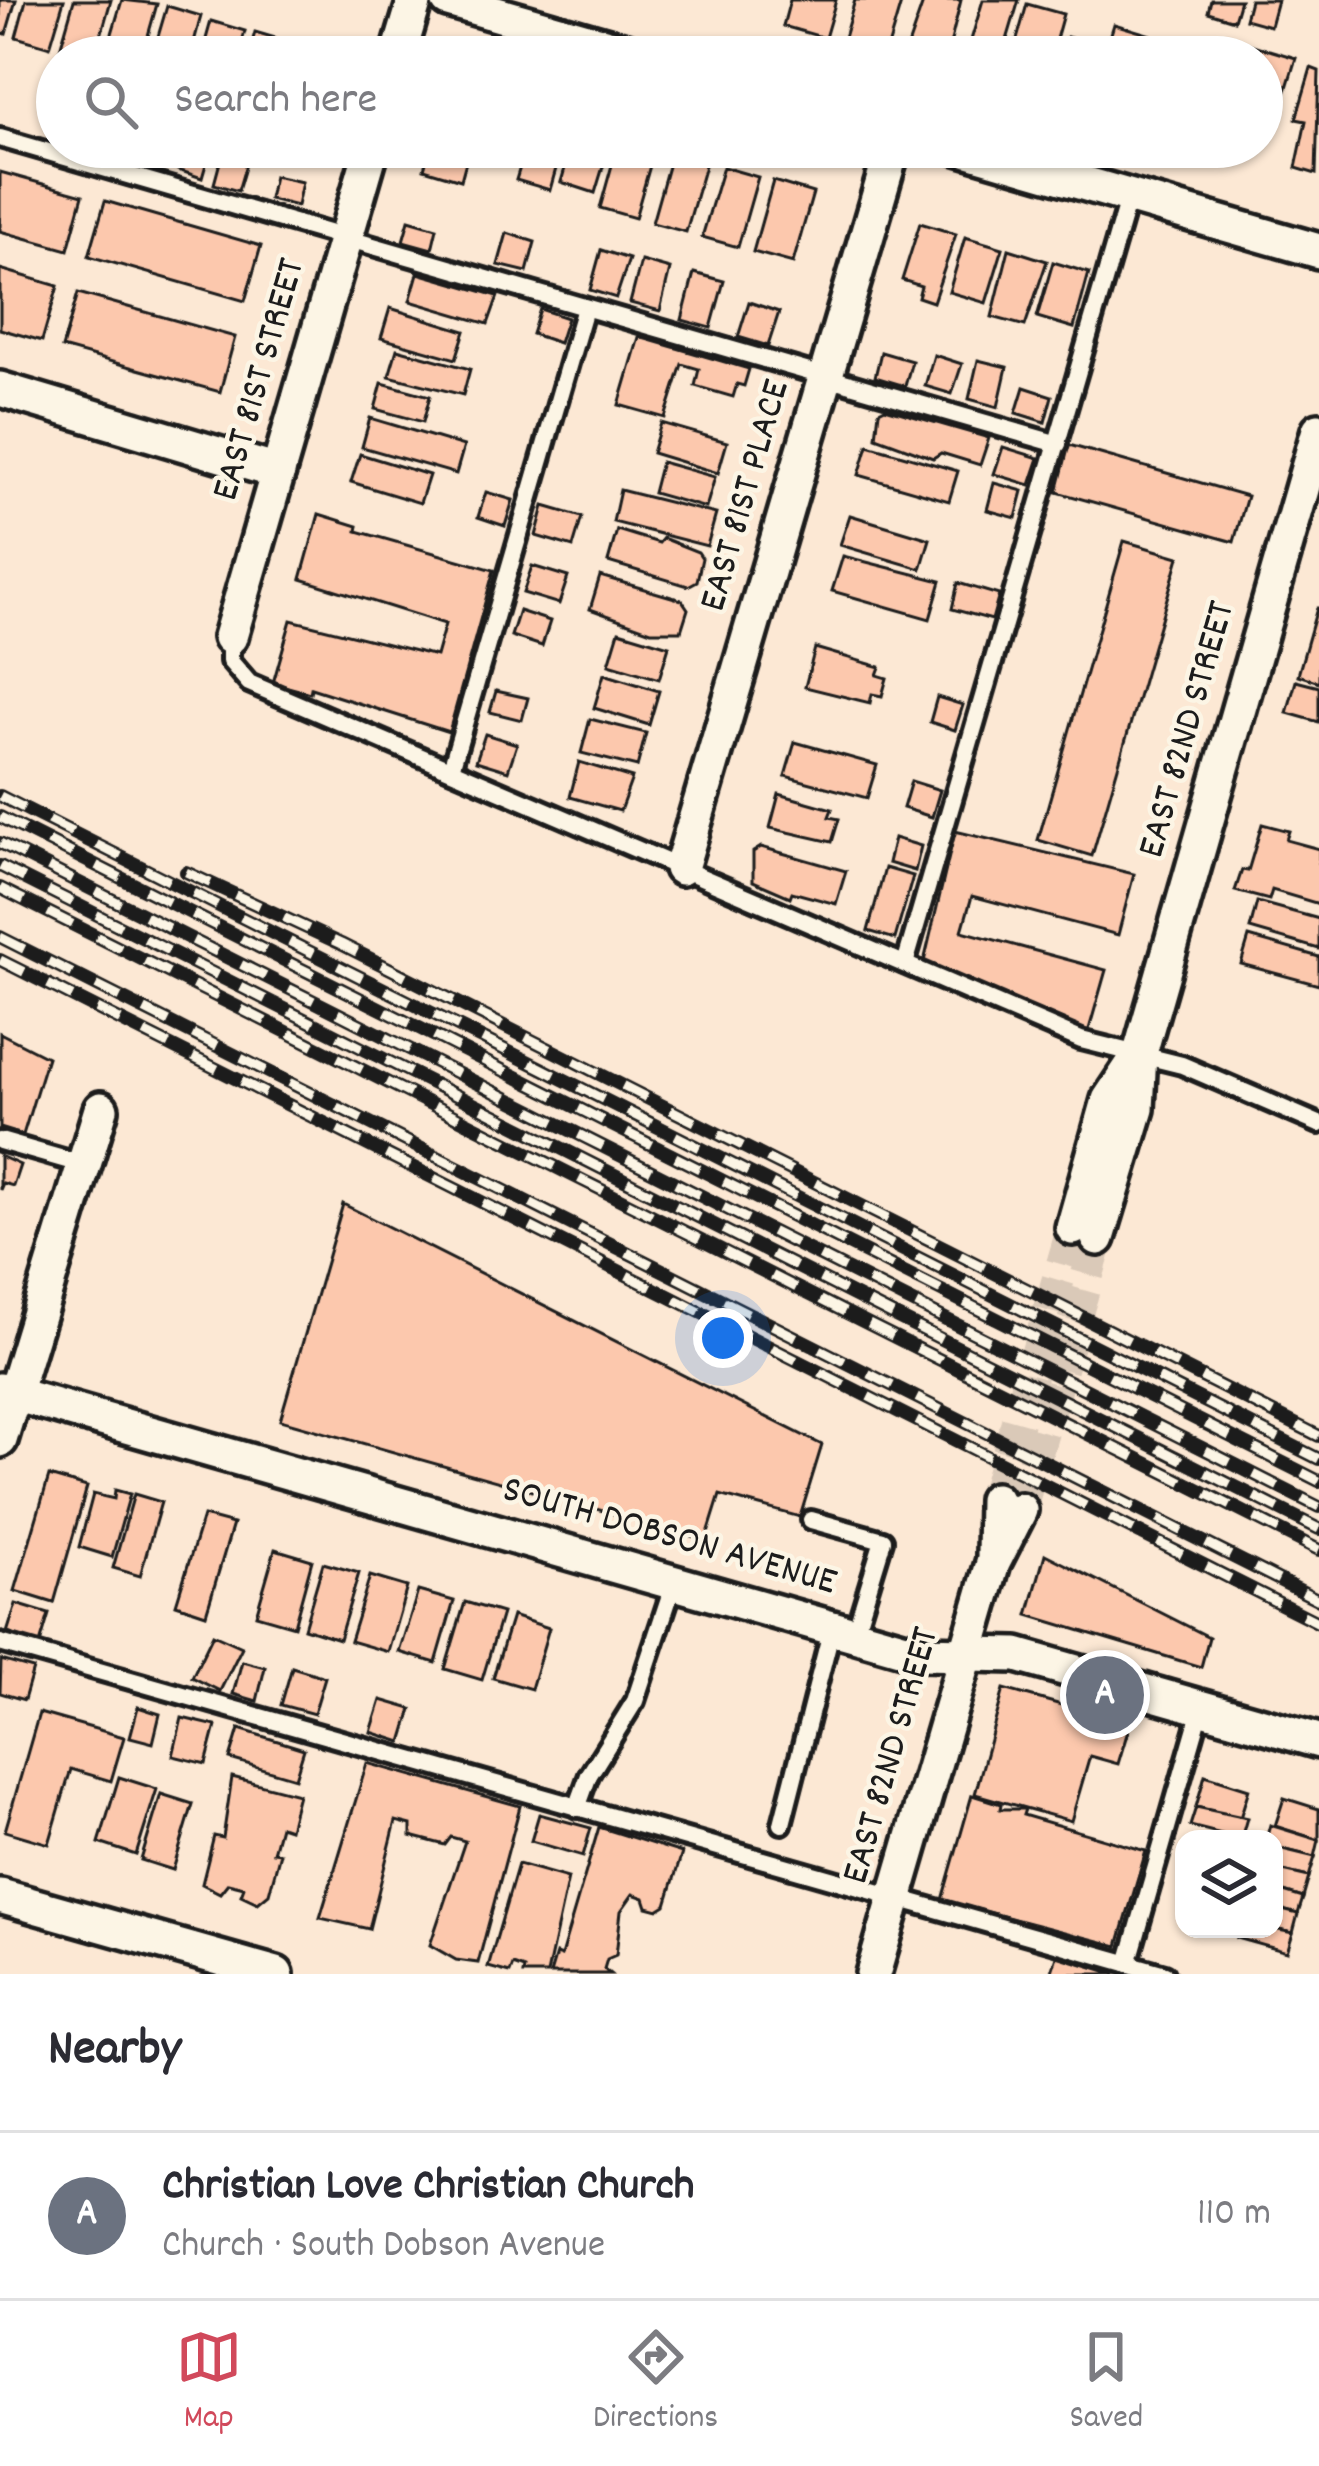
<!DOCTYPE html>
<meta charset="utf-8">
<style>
body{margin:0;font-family:Dekko,sans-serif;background:#f2f2f3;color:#2b2b33}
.controls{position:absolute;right:36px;bottom:36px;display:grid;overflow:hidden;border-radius:24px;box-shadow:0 3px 9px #0004}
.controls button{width:108px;height:108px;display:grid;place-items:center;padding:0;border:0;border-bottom:3px solid #e1e1e2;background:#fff;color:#2b2b33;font:60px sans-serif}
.you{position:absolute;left:723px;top:1338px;width:42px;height:42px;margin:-30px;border:9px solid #fff;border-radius:50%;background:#1a73e8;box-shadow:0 0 0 18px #1a73e833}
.badge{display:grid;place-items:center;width:78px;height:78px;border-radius:50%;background:#d1495b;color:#fff;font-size:39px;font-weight:700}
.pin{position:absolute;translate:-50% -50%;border:6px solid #fff;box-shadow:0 3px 12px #0006}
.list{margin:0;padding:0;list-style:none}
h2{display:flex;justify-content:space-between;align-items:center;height:156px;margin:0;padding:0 48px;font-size:51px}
h2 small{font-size:39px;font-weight:400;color:#7c7c81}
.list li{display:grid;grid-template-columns:78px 1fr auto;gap:36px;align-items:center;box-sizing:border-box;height:168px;padding:0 48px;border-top:3px solid #e1e1e2}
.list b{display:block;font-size:45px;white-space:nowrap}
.list p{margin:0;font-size:39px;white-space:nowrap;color:#7c7c81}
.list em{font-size:39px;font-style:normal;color:#7c7c81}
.icon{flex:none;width:66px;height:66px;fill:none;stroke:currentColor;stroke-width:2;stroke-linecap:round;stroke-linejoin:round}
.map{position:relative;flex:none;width:1319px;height:1974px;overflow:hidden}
.search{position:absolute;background:#fff;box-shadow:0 3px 9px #0004;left:36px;right:36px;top:36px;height:132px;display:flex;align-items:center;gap:30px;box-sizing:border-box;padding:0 42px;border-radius:66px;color:#7c7c81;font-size:45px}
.sheet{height:324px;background:#fff}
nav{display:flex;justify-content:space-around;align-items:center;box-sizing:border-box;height:168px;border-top:3px solid #e1e1e2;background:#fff;font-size:33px;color:#7c7c81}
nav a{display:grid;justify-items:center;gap:6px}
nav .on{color:#d1495b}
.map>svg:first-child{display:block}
.building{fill:#fcc8ad;stroke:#1c1c1c;stroke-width:3}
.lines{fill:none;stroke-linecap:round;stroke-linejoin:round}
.street-tunnel{stroke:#dac9b8;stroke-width:33;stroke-dasharray:33 16;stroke-linecap:butt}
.lane-casing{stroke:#1c1c1c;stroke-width:26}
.street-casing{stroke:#1c1c1c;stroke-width:42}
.lane{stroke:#fcf5e5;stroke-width:16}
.street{stroke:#fcf5e5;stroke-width:33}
.rail-casing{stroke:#1c1c1c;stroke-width:14}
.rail{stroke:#fcf5e5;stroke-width:9;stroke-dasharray:27;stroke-linecap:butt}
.labels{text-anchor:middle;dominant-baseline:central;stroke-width:9;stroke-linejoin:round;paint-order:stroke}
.street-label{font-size:39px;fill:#1c1c1c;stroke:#fcf5e5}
</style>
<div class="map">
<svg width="1319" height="1974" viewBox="0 0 1319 1974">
<rect width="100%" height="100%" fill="#fce8d4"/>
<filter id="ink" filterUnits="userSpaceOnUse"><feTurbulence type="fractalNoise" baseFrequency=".00833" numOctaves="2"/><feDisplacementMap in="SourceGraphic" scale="24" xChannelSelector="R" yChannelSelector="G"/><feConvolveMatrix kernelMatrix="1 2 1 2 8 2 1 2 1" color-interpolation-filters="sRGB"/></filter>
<g filter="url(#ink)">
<g class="building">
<polygon points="0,0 16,0 6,34 0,32"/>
<polygon points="26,0 64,0 50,47 16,37"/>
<polygon points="74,0 111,0 95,57 60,49"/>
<polygon points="122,0 157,4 142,57 105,57"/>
<polygon points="790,0 836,0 825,38 783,26"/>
<polygon points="855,0 902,0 886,54 843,41"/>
<polygon points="924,0 961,0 947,57 907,49"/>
<polygon points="983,0 1019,0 1002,57 966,57"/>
<polygon points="1211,0 1240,0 1234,20 1208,12"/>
<polygon points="1250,0 1277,0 1270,26 1245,19"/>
<polygon points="1027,4 1063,14 1051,57 1012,57"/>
<polygon points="167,6 201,16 190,57 152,57"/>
<polygon points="211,21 245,31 238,57 201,57"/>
<polygon points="1114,24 1151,35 1144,57 1104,57"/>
<polygon points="255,32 289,42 285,57 248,57"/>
<polygon points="1067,37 1096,45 1096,57 1057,57"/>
<polygon points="1239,41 1296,58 1281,107 1272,105 1262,137 1262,57 1234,57"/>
<polygon points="1311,68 1319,71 1316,174 1296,168 1306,121 1296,119"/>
<polygon points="186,147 211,147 202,178 178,170"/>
<polygon points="224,147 251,147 238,191 214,184"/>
<polygon points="430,147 470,147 461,180 424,169"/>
<polygon points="526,147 562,147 550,190 516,180"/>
<polygon points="571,147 609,147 595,193 561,182"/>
<polygon points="617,147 655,148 635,218 600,208"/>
<polygon points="672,152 706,162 686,232 652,223"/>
<polygon points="723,167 758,177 738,247 702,237"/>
<polygon points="0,172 83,195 68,250 0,231"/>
<polygon points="274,176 302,182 297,206 269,199"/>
<polygon points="773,181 813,193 793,263 753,252"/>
<polygon points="105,201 261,246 245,301 89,256"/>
<polygon points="409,220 437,228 432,249 403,241"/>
<polygon points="920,223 956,234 933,302 918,297 921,286 902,280"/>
<polygon points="507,233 535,242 527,272 498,265"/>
<polygon points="965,237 1003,248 986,303 949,292"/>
<polygon points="1009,249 1047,261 1025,326 992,317"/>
<polygon points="601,250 629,259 616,298 590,290"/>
<polygon points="641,261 670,269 660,311 630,303"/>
<polygon points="1053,262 1089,273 1074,328 1037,317"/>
<polygon points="0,269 58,286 42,341 0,329"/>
<polygon points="418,273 498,296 488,324 410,301"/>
<polygon points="694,273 724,281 711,328 682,320"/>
<polygon points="78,293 235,337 220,392 62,348"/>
<polygon points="749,302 779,312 768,346 738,337"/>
<polygon points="390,308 465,331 456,359 381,338"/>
<polygon points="540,309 567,318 559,343 532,334"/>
<polygon points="639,337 749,369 744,386 737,384 733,397 695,386 699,369 682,364 665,418 619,405"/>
<polygon points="397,349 470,369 463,395 389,376"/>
<polygon points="881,352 912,361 905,386 875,377"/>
<polygon points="934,355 962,364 952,394 925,386"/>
<polygon points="978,360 1007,367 998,407 969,399"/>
<polygon points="382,383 430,396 423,422 375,409"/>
<polygon points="1024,387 1052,396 1045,422 1016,413"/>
<polygon points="885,408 989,438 980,465 941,453 933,458 876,437 879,411"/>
<polygon points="370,418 464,446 456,474 362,447"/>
<polygon points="661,423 727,442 718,473 652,453"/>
<polygon points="868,445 958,471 949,501 859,475"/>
<polygon points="1069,445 1247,496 1234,542 1057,492"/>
<polygon points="1003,447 1039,458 1030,485 994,474"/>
<polygon points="360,454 429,475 420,503 351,482"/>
<polygon points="661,462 715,477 706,508 653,493"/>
<polygon points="994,483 1023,491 1016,518 987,510"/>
<polygon points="620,490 716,514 707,546 613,522"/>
<polygon points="486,492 513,500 505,526 478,517"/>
<polygon points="544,506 582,517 573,547 536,536"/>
<polygon points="319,514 358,526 357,531 494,570 449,732 311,688 310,693 273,683 291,620 436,656 445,624 301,579"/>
<polygon points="850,515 930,539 921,569 840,545"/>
<polygon points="617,530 659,543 663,538 698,552 702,558 697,581 688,586 608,562"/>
<polygon points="1124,541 1179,557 1092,856 1038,840"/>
<polygon points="843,556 941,581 930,619 832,591"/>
<polygon points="532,566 568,577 559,604 523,593"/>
<polygon points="600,576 682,600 688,609 681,631 651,631 590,609"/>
<polygon points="958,583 999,595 992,620 952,609"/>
<polygon points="1317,608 1319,608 1319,682 1298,675"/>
<polygon points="519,611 550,621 542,646 511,636"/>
<polygon points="619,631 669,646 659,679 609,664"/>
<polygon points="815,648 880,667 877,675 887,678 882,696 872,694 870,703 805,687"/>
<polygon points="604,674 659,691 649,725 594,708"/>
<polygon points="1296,681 1319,687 1319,722 1287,713"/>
<polygon points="496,691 528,698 522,720 490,712"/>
<polygon points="937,697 963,705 955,730 930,722"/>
<polygon points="590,719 646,733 637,767 581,753"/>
<polygon points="485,734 517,744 508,771 476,761"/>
<polygon points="795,742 877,765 867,798 785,776"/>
<polygon points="579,762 632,778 620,811 570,797"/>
<polygon points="911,781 940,790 932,817 903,808"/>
<polygon points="779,794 832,809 829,817 839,819 832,842 770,828"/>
<polygon points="1262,824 1289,831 1286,840 1319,849 1319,904 1272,890 1269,900 1235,891 1242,870 1248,871"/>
<polygon points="955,831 1134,874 1118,935 972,896 962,931 1106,970 1088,1033 923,966"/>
<polygon points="894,838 921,846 915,871 888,863"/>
<polygon points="761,847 846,871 836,904 792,892 790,897 753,881 753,852"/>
<polygon points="885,868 913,876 895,939 868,931"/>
<polygon points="1257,902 1319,919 1319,949 1250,929"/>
<polygon points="1249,937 1319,957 1319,985 1241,964"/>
<polygon points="0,1033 47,1057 23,1135 0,1128"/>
<polygon points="0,1156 20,1165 13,1186 3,1183 0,1190"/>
<polygon points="343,1204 822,1445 800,1517 720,1495 706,1540 280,1420"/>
<polygon points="49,1476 87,1487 54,1603 15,1591"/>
<polygon points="115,1490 130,1494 112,1557 79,1547 93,1494 114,1499"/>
<polygon points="134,1494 161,1502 140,1576 113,1568"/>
<polygon points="203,1516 233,1524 206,1614 176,1604"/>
<polygon points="275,1549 312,1560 294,1626 256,1615"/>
<polygon points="1045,1554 1209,1637 1201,1667 1028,1615"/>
<polygon points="323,1563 359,1573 339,1639 304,1628"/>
<polygon points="370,1576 407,1587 388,1652 350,1641"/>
<polygon points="418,1591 454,1601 436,1663 399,1652"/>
<polygon points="465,1602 502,1613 482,1680 445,1669"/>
<polygon points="16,1604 49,1614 40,1644 7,1633"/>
<polygon points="512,1616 549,1628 531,1689 493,1678"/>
<polygon points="213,1634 242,1647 220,1691 192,1677"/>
<polygon points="1,1660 33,1669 24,1700 0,1693"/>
<polygon points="242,1661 265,1667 257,1701 233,1694"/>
<polygon points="292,1667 325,1677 314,1714 281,1705"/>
<polygon points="1004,1689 1130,1724 1118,1764 1090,1756 1071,1821 975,1794"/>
<polygon points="381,1700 412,1709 402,1742 371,1732"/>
<polygon points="138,1707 160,1714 153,1743 130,1737"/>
<polygon points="39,1713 124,1737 111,1781 71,1769 49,1844 5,1831"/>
<polygon points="182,1718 216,1726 206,1764 173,1756"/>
<polygon points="239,1729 304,1749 295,1778 230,1759"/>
<polygon points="367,1763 520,1806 478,1963 456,1960 430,1945 465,1841 451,1837 445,1845 411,1836 411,1825 396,1821 369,1929 320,1918"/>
<polygon points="1205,1775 1249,1789 1240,1818 1196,1807"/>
<polygon points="119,1777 157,1789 136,1855 99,1843"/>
<polygon points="232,1777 298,1794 289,1829 280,1826 273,1852 280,1853 269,1894 258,1903 241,1895 244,1887 228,1883 220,1893 202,1884 214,1836 223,1838"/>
<polygon points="161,1794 193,1804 173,1870 141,1860"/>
<polygon points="972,1795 1001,1804 1000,1809 1025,1809 1023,1815 1146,1851 1118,1946 942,1900"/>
<polygon points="1284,1798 1319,1809 1319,1840 1275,1826"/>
<polygon points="1196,1807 1247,1818 1241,1839 1190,1826"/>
<polygon points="539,1814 591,1828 583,1856 531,1841"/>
<polygon points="1270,1825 1319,1840 1315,1857 1274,1847 1274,1839 1266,1839"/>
<polygon points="599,1827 682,1853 666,1905 658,1910 647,1907 644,1898 633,1894 621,1911 616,1955 607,1959 604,1969 610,1974 550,1974 556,1954 561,1956"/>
<polygon points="1274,1847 1315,1857 1309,1877 1274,1869"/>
<polygon points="518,1864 568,1878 547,1974 523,1974 524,1969 513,1965 510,1973 488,1967"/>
<polygon points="1274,1869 1309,1877 1303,1898 1274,1889"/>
<polygon points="1274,1889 1303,1898 1298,1914 1274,1908"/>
<polygon points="1274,1908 1298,1914 1293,1933 1274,1929"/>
<polygon points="1240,1929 1274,1929 1293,1933 1287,1952 1237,1938"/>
<polygon points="1057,1956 1116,1974 1051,1974"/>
</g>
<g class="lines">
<g class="street-tunnel">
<polyline points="995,1500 1073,1228"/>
<polyline points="1020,1510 1098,1238"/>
</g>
<defs>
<g id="lane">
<polyline points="0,138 1058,444"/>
<polyline points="230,637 230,661 249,683 1081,1040 1182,1065 1319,1124"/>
<polyline points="451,769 585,308"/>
<polyline points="905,964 1129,196"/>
<polyline points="0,1141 84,1165"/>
<polyline points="811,1520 883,1540 854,1635"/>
<polyline points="0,1643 1165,1974"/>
<polyline points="577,1808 589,1775 635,1701 674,1583"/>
<polyline points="782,1824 832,1628"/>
<polyline points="1128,1964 1202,1706"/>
</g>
<g id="street">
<polyline points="448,0 646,57"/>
<polyline points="398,57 415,0"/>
<polyline points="958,147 1319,251"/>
<polyline points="0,389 278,472"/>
<polyline points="230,637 372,147"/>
<polyline points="681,868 893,147"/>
<polyline points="1073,1228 1109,1100 1139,1055"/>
<polyline points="1098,1238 1137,1109 1140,1053 1319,430"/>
<polyline points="0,1390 920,1653 1017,1655 1319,1741"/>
<polyline points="0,1440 101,1109"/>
<polyline points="994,1555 995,1500"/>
<polyline points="0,1896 276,1974"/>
<polyline points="873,1974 993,1563 1020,1510"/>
</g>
</defs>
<use href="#lane" class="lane-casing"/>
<use href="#street" class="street-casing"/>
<use href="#lane" class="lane"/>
<use href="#street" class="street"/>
<defs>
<g id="rail">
<polyline points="0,796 1319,1459"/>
<polyline points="0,817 1319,1481"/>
<polyline points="0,843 1319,1507"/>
<polyline points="0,866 1319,1529"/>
<polyline points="186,872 341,944 1319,1436"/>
<polyline points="0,888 1319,1550"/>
<polyline points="0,937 1319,1600"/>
<polyline points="0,960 1319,1623"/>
</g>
</defs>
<use href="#rail" class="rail-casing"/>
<use href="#rail" class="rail"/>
</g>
</g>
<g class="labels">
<g class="street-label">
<text transform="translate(261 380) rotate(-74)">EAST 81ST STREET</text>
<text transform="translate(747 496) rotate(-74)">EAST 81ST PLACE</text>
<text transform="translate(1189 730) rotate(-74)">EAST 82ND STREET</text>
<text transform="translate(669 1538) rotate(16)">SOUTH DOBSON AVENUE</text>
<text transform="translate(893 1756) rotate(-74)">EAST 82ND STREET</text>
</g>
</g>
</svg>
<div class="controls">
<button><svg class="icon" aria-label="layers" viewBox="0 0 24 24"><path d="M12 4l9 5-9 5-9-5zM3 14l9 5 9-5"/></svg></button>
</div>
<div class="you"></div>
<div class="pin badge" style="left:1105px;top:1695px;background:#6b7280">A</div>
<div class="search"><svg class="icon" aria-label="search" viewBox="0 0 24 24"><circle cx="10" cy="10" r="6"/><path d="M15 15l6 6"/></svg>Search here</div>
</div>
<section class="sheet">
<h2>Nearby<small></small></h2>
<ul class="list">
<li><span class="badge" style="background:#6b7280">A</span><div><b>Christian Love Christian Church</b><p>Church · South Dobson Avenue</p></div><em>110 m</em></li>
</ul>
</section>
<nav>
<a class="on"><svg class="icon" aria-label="map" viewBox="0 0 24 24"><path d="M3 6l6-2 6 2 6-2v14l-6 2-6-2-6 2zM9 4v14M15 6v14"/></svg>Map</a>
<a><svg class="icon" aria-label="directions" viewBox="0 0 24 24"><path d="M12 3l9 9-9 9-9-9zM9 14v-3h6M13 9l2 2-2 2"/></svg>Directions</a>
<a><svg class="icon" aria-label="saved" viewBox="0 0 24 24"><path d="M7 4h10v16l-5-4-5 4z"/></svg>Saved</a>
</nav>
